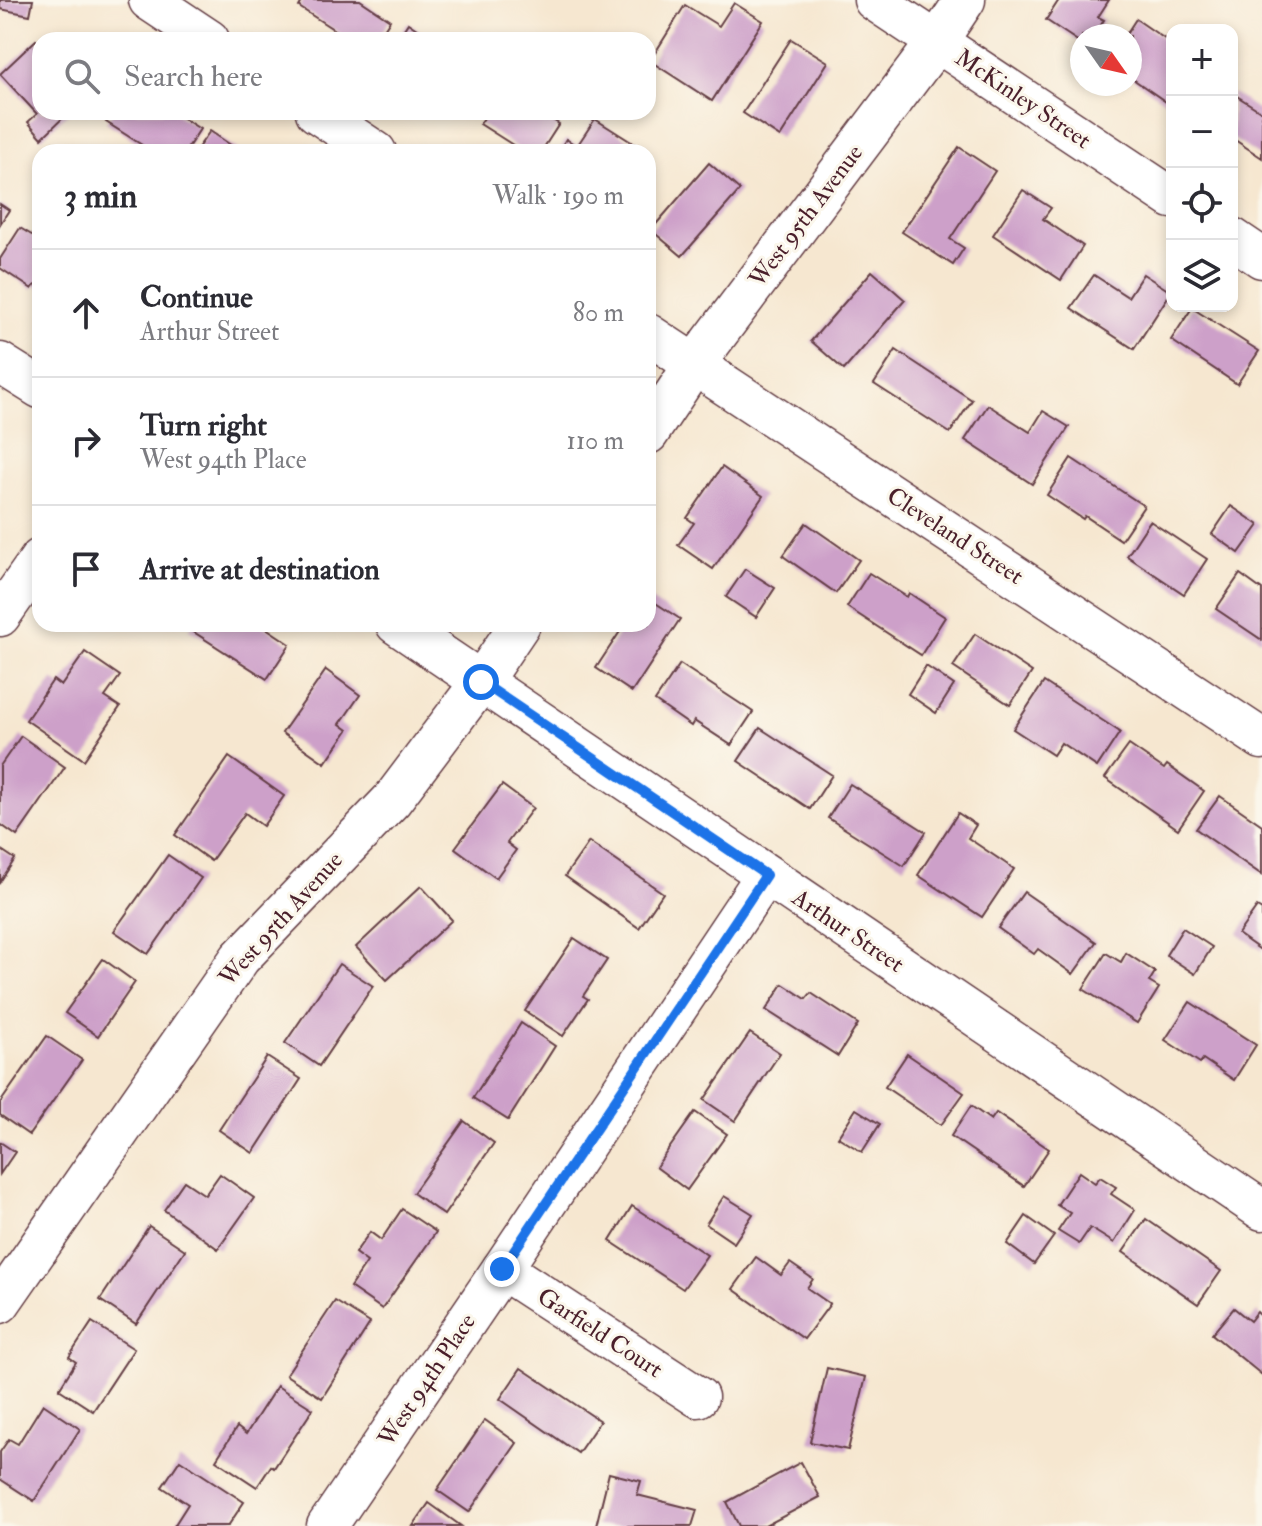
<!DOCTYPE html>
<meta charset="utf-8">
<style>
body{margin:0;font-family:"IM FELL Double Pica",serif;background:#f2f2f3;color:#2b2b33}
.controls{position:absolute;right:24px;top:24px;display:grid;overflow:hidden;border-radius:16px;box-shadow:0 4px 12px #0003}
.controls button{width:72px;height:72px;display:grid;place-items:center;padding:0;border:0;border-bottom:2px solid #e1e1e2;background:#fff;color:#2b2b33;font:40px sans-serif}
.compass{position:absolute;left:1070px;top:24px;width:72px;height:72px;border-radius:50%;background:#fff;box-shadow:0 4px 12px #0003;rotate:124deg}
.stop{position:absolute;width:24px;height:24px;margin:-18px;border:6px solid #1a73e8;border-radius:50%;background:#fff}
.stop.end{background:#1a73e8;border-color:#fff;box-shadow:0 2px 8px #0008}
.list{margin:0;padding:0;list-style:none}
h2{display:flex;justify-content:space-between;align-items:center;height:104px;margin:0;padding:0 32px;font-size:34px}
h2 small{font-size:26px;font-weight:400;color:#7c7c81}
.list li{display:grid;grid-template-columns:52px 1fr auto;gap:24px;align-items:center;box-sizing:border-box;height:128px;padding:0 32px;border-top:2px solid #e1e1e2}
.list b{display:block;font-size:30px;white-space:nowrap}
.list p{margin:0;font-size:26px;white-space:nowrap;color:#7c7c81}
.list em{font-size:26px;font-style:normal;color:#7c7c81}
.icon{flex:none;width:44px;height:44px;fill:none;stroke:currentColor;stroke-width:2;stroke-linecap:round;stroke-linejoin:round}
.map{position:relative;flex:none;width:1262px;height:1526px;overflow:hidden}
.search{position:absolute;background:#fff;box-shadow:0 4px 12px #0003;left:32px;top:32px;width:624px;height:88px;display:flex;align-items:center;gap:20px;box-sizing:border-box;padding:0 28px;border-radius:24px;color:#7c7c81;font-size:30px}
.panel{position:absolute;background:#fff;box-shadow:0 4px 12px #0003;left:32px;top:144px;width:624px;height:488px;border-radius:24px}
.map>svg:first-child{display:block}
.building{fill:#cda0c9}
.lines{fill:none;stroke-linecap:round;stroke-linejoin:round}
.minor-casing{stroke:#643d44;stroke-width:43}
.minor{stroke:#fff;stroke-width:40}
.route{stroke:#1a73e8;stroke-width:10}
.labels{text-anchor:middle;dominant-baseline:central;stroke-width:6;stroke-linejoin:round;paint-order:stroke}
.street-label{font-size:24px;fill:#4a1f2b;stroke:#fbf7ec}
</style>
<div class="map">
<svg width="1262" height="1526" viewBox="0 0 1262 1526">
<rect width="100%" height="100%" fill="#fbf7ec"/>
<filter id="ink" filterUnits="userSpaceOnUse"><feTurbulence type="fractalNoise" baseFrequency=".0125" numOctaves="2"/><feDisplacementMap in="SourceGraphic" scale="16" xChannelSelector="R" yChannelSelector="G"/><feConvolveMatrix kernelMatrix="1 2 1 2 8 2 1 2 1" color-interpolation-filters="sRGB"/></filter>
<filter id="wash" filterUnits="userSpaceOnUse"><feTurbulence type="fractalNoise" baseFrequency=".006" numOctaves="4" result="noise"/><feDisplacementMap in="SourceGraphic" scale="32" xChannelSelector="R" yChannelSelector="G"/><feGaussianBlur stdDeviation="1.8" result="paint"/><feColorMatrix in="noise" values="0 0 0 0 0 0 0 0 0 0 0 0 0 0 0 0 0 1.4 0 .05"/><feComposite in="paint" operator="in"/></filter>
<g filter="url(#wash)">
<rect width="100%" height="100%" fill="#f6e7d0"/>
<g id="blocks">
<g class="building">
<polygon points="0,0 33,0 30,15 0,9"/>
<polygon points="303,0 360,0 390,20 377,40 350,40 299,7"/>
<polygon points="1059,0 1109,0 1098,17 1104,20 1094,36 1082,36 1082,44 1046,20"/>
<polygon points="734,3 763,21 712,101 650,61 685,5 719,26"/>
<polygon points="1136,19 1172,44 1172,106 1130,77 1130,36 1125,36"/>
<polygon points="408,23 433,40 397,40"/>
<polygon points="791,39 828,62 780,137 743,113"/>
<polygon points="36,40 40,44 40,112 69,112 42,138 28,122 37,114 0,74"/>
<polygon points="1232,93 1262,112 1262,158 1232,138"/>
<polygon points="113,112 173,112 200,129 185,152 153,152 106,122"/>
<polygon points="488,112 540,112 559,124 541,152 524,152 480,124"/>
<polygon points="595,119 647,152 558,152 566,139 577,146"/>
<polygon points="210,131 241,152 195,152"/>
<polygon points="959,147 995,171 950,239 964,248 953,265 902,232"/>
<polygon points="709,163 740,190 682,256 651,230"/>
<polygon points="1023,190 1051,208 1043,219 1083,246 1061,280 993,235"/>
<polygon points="0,204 9,210 0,224"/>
<polygon points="20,228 40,240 40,288 35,285 32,289 0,268 0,259"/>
<polygon points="872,271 905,300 844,370 811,341"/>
<polygon points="1143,274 1171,292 1134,349 1071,308 1094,275 1128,297"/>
<polygon points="1192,308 1259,351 1237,384 1171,340"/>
<polygon points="896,350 972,400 950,433 874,384"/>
<polygon points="988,405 1030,432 1043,411 1069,427 1032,484 965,440"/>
<polygon points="1071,458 1144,506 1121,540 1085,516 1083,519 1047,495"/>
<polygon points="722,467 763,496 713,569 678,545 694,523 687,518"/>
<polygon points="1231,506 1259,525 1239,553 1212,534"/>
<polygon points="1150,521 1207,559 1184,594 1127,556"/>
<polygon points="806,523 859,560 836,593 783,556"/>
<polygon points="745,569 775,588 756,617 726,597"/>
<polygon points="869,573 907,597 909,593 945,617 921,655 847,607"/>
<polygon points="1240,574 1262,590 1262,640 1216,609"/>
<polygon points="648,598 680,619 632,692 596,668 625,624 648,624"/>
<polygon points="193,624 260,624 290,644 267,679 189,629"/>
<polygon points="975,634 1032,672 1010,705 953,667"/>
<polygon points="85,652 120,676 105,697 120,707 84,760 26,720 53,680 61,686"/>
<polygon points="680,664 753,712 731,745 694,721 691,726 655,701"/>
<polygon points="926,666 954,685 936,713 908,694"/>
<polygon points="326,670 360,695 340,724 348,730 325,763 282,733"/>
<polygon points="1044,682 1120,732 1097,767 1061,743 1053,755 1013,729"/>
<polygon points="760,728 832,775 810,809 738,761"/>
<polygon points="21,736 65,767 17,836 0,824 0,766"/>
<polygon points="1129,745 1164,769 1167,765 1204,791 1178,829 1105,778"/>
<polygon points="229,757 284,796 263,826 245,813 211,861 175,835"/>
<polygon points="850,784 926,832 904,866 828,818"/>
<polygon points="502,785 533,808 507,843 516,850 496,878 455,848"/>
<polygon points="1220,796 1262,825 1262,875 1196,829"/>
<polygon points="958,813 976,825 968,838 1014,869 982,917 918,875"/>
<polygon points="589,842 663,893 639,928 565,876"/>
<polygon points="0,849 15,859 0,882"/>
<polygon points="168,855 201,878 148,954 114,931"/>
<polygon points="421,886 452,920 387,980 356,947"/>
<polygon points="1024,892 1096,942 1073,974 1038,949 1034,954 998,928"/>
<polygon points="1257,907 1262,910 1262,951 1238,934"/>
<polygon points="1183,928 1212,947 1195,974 1166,955"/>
<polygon points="574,938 607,960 583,996 588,999 563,1036 525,1011"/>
<polygon points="1106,953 1121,962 1126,953 1155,972 1149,982 1159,988 1137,1023 1083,989"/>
<polygon points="103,959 135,982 98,1036 65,1013"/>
<polygon points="339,964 373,986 319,1066 285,1043"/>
<polygon points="783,984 806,999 811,993 858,1024 838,1056 766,1010"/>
<polygon points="1190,1002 1256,1045 1234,1080 1203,1059 1200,1063 1165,1040"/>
<polygon points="521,1023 555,1046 508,1120 473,1098"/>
<polygon points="750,1033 780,1053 735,1121 704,1100"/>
<polygon points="47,1036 82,1060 29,1135 0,1115 0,1103"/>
<polygon points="907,1054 964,1093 941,1125 885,1087"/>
<polygon points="267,1057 301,1079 253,1153 219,1130"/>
<polygon points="971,1106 991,1120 996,1113 1049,1149 1024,1186 951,1136"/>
<polygon points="856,1109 880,1124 862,1152 838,1137"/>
<polygon points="695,1112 727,1134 687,1190 656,1167"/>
<polygon points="464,1121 494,1143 444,1215 413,1193"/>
<polygon points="0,1142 15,1152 0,1174"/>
<polygon points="1079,1172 1095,1183 1100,1177 1116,1187 1111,1194 1135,1210 1114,1243 1090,1228 1079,1244 1058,1231 1070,1213 1057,1205"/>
<polygon points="220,1174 254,1198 218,1249 164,1210 184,1181 205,1195"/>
<polygon points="724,1196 753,1214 734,1243 706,1224"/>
<polygon points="632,1206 707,1255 683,1289 610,1241"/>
<polygon points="402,1209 436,1232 382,1309 350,1287 367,1262 355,1253 370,1232 381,1240"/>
<polygon points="1026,1216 1054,1236 1034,1264 1007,1244"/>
<polygon points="1146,1219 1221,1271 1198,1304 1123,1252"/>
<polygon points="149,1226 185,1250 136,1324 100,1300"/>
<polygon points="756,1257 781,1275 790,1263 813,1279 807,1288 830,1304 804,1339 733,1289"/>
<polygon points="335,1301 370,1323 322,1398 286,1375"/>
<polygon points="1234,1308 1250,1321 1257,1312 1262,1317 1262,1375 1212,1334"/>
<polygon points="92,1322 134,1349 93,1411 59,1389 76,1362 69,1357"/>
<polygon points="521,1368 600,1421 578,1453 500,1399"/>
<polygon points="827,1368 866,1377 848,1450 810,1442"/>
<polygon points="277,1386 313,1409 274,1468 271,1466 257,1487 216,1460 237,1427 246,1434"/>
<polygon points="43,1404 80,1429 34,1501 0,1479 0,1452 9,1439 18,1444"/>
<polygon points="485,1420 517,1443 469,1512 437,1490"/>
<polygon points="180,1460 244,1502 228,1526 174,1526 188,1504 162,1487"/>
<polygon points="801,1462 820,1497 765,1526 739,1526 727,1502"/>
<polygon points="609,1473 641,1481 637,1495 697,1510 692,1526 596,1526"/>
<polygon points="429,1503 461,1526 413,1526"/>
</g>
</g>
</g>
<g filter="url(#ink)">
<use href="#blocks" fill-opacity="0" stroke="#643d44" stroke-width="2"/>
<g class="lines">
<defs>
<g id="minor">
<polyline points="149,0 209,40"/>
<polyline points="874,0 1172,198"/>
<polyline points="316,112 376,152"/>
<polyline points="1232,238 1262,258"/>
<polyline points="648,334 1262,739"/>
<polyline points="0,363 40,388"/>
<polyline points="648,434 694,365 937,42 965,0"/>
<polyline points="0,616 40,559"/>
<polyline points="396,624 1262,1210"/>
<polyline points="502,1269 698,1397"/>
<polyline points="0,1303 240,958 392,800 481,682 520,624"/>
<polyline points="327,1526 502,1269 766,875"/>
</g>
</defs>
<use href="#minor" class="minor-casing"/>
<use href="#minor" class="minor"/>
</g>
</g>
<g class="lines" filter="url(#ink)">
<polyline class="route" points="481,682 766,875 502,1269"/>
</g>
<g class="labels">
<g class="street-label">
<text transform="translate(1023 99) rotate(34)">McKinley Street</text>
<text transform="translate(806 216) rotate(-53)">West 95th Avenue</text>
<text transform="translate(955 536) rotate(33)">Cleveland Street</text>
<text transform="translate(281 919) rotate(-48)">West 95th Avenue</text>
<text transform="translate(848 931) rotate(34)">Arthur Street</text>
<text transform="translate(600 1333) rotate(33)">Garfield Court</text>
<text transform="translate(427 1380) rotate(-56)">West 94th Place</text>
</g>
</g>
</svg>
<div class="controls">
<button>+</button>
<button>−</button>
<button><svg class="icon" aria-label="locate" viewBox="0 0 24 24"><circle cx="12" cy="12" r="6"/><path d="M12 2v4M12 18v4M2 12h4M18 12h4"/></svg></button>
<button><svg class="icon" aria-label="layers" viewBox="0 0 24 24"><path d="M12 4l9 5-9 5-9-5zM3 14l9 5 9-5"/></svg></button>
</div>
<svg class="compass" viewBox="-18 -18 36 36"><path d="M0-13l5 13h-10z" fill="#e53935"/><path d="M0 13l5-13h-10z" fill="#7c7c81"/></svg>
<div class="stop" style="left:481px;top:682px"></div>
<div class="stop end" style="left:502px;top:1269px"></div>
<div class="search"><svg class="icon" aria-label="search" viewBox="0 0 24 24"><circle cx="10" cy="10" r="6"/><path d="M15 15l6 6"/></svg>Search here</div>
<section class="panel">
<h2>3 min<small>Walk · 190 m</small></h2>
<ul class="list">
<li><svg class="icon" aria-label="ahead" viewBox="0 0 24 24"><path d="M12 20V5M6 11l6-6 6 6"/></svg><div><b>Continue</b><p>Arthur Street</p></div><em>80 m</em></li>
<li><svg class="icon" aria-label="right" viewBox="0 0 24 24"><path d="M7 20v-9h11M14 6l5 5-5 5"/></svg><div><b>Turn right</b><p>West 94th Place</p></div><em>110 m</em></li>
<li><svg class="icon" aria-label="arrive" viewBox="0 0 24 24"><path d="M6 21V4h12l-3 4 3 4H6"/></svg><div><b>Arrive at destination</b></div></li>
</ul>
</section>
</div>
